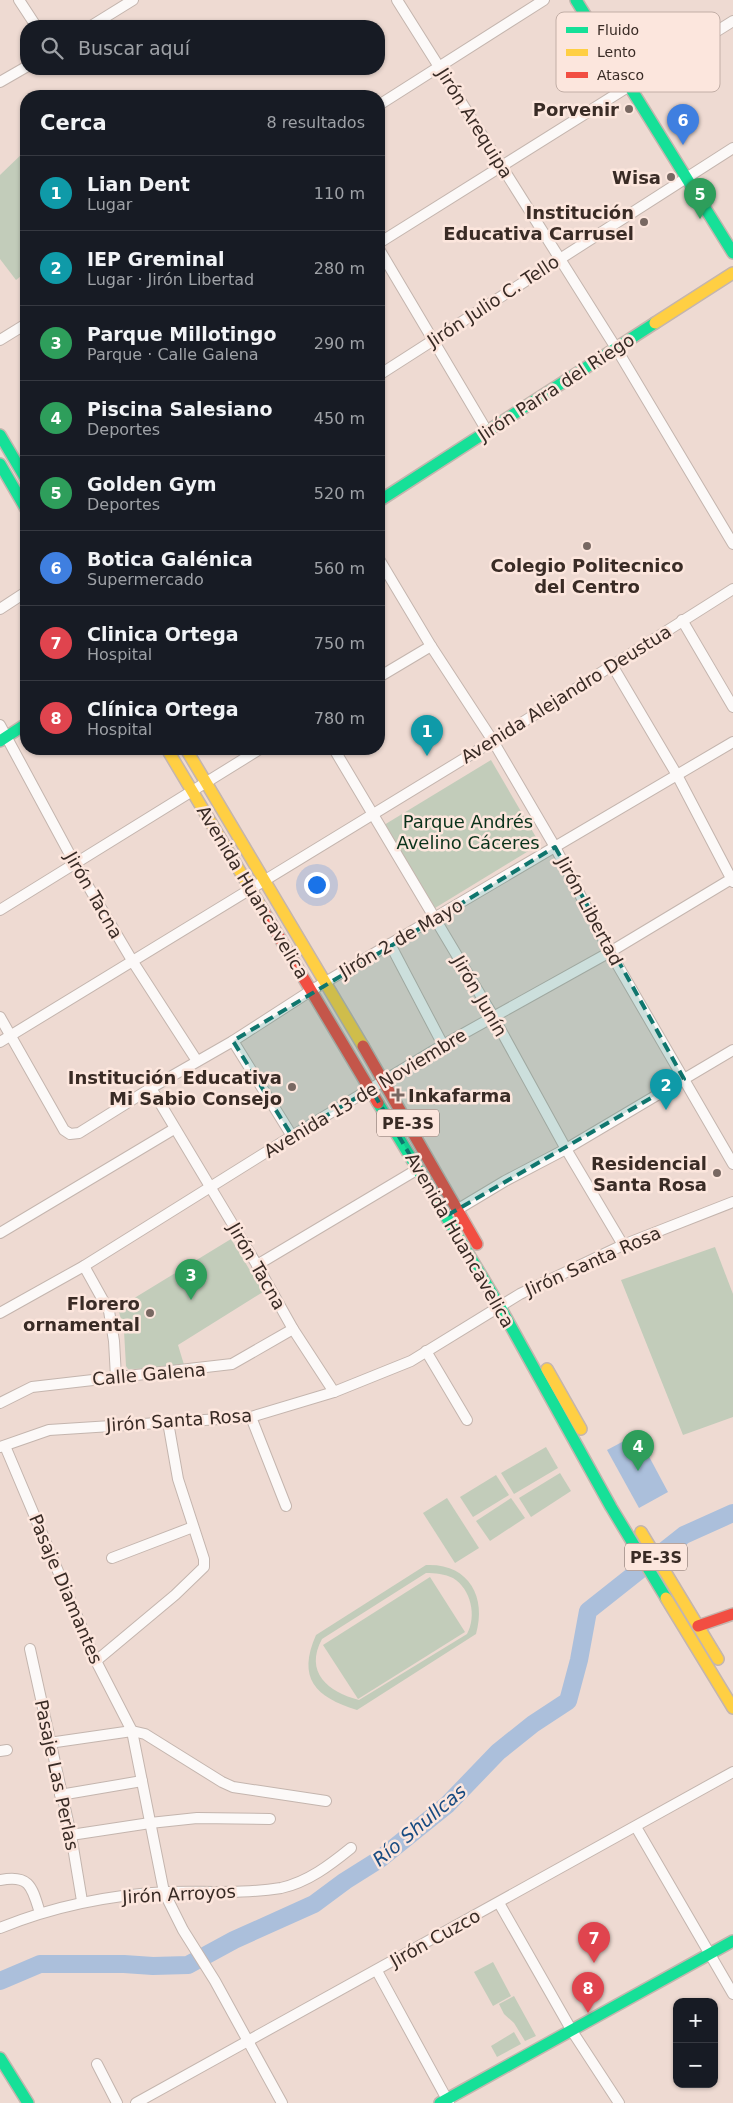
<!DOCTYPE html>
<html lang="es">
<meta charset="utf-8">
<style>
body{margin:0;font-family:"DejaVu Sans",sans-serif;background:#242831;color:#f1f3f6}
.controls{position:absolute;right:15px;bottom:15px;display:grid;overflow:hidden;border-radius:10px;box-shadow:0 1px 4px #0004}
.controls button{width:45px;height:45px;display:grid;place-items:center;padding:0;border:0;border-bottom:1px solid #363941;background:#171b24;color:#f1f3f6;font:25px sans-serif}
.you{position:absolute;left:316px;top:884px;width:18px;height:18px;margin:-12px;border:4px solid #fff;border-radius:50%;background:#1a73e8;box-shadow:0 0 0 8px #1a73e833}
.badge{display:grid;place-items:center;width:32px;height:32px;border-radius:50%;background:#ea580c;color:#fff;font-size:16px;font-weight:700}
.pin{position:absolute;translate:-50% -41px;filter:drop-shadow(0 1px 2px #0008)}
.pin::after{content:'';position:absolute;top:26px;width:18px;height:15px;background:inherit;clip-path:polygon(0 0,100% 0,50% 100%)}
.list{margin:0;padding:0;list-style:none}
h2{display:flex;justify-content:space-between;align-items:center;height:65px;margin:0;padding:0 20px;font-size:21px}
h2 small{font-size:16px;font-weight:400;color:#9ea1a6}
.list li{display:grid;grid-template-columns:32px 1fr auto;gap:15px;align-items:center;box-sizing:border-box;height:75px;padding:0 20px;border-top:1px solid #363941}
.list b{display:block;font-size:19px;white-space:nowrap}
.list p{margin:0;font-size:16px;white-space:nowrap;color:#9ea1a6}
.list em{font-size:16px;font-style:normal;color:#9ea1a6}
.icon{flex:none;width:28px;height:28px;fill:none;stroke:currentColor;stroke-width:2;stroke-linecap:round;stroke-linejoin:round}
.map{position:relative;flex:none;width:733px;height:2103px;overflow:hidden}
.search{position:absolute;background:#171b24;box-shadow:0 1px 4px #0004;left:20px;top:20px;width:365px;height:55px;display:flex;align-items:center;gap:12px;box-sizing:border-box;padding:0 18px;border-radius:20px;color:#9ea1a6;font-size:19px}
.panel{position:absolute;background:#171b24;box-shadow:0 1px 4px #0004;left:20px;top:90px;width:365px;height:665px;border-radius:20px}
.map>svg:first-child{display:block}
.green{fill:#c2ccba;fill-rule:evenodd}
.water{fill:#abbfdb}
.lines{fill:none;stroke-linecap:round;stroke-linejoin:round}
.river{stroke:#abbfdb;stroke-width:18}
.street-casing{stroke:#c4b5ae;stroke-width:12}
.fast-casing{stroke:#c4b5ae;stroke-width:14}
.slow-casing{stroke:#c4b5ae;stroke-width:14}
.jam-casing{stroke:#c4b5ae;stroke-width:14}
.street{stroke:#fcf9f8;stroke-width:10}
.fast{stroke:#16e098;stroke-width:11}
.slow{stroke:#ffcf43;stroke-width:11}
.jam{stroke:#f24e42;stroke-width:11}
.marked{fill:#0f766e;fill-opacity:0.2;stroke:#0f766e;stroke-width:4;stroke-dasharray:10 6;stroke-linejoin:round}
.poi-dot{fill:#786862;stroke:#fce6dd;stroke-width:2}
.labels{text-anchor:middle;dominant-baseline:central;stroke-width:5;stroke-linejoin:round;paint-order:stroke}
.shield{fill:#fce6dd;stroke:#74635c;stroke-width:1}
.shield-label{font-size:16px;font-weight:bold;fill:#392b25}
.poi-label{font-size:18px;font-weight:bold;fill:#392b25;stroke:#fce6dd;text-anchor:end}
.street-label{font-size:18px;fill:#392b25;stroke:#fce6dd}
.park-label{font-size:18px;fill:#09321a;stroke:#fce6dd}
.water-label{font-size:19px;font-style:italic;fill:#184b81;stroke:#fce6dd}
.key{fill:#fce6dd;stroke:#c2aea6;stroke-width:1}
.key-label{font-size:14px;fill:#392b25}
</style>
<div class="map">
<svg width="733" height="2103" viewBox="0 0 733 2103">
<rect width="100%" height="100%" fill="#eedad2"/>
<g class="green">
<polygon points="26,150 26,272 16,280 0,259 0,175"/>
<polygon points="491,760 540,844 435,908 384,825"/>
<polygon points="231,1239 263,1292 178,1345 185,1368 128,1369 126,1366 124,1331 118,1308"/>
<polygon points="715,1247 733,1294 733,1417 683,1435 621,1280"/>
<polygon points="546,1447 558,1468 514,1494 501,1473"/>
<polygon points="560,1473 571,1491 531,1517 519,1498"/>
<polygon points="496,1475 509,1495 473,1517 460,1497"/>
<polygon points="447,1498 479,1548 455,1563 423,1513"/>
<polygon points="511,1498 525,1518 490,1541 476,1521"/>
<path d="M426,1565c42,-2 61,31 50,69l-119,76c-42,-13 -60,-32 -41,-75zM426,1573c9,0 19,1 27,5 18,11 24,38 14,56l-108,66c-31,-8 -55,-28 -37,-61z"/>
<polygon points="430,1577 465,1632 358,1699 323,1645"/>
<polygon points="493,1962 511,1996 493,2006 474,1972"/>
<polygon points="514,1996 536,2036 525,2041 514,2023 504,2014 499,2004"/>
<polygon points="514,2032 521,2044 497,2057 491,2046"/>
</g>
<polygon class="water" points="637,1434 668,1492 639,1508 607,1450"/>
<g class="lines">
<polyline class="river" points="0,1981 40,1964 124,1964 153,1966 188,1965 234,1940 314,1904 345,1881 380,1859 447,1805 498,1752 533,1724 568,1701 579,1660 588,1611 684,1535 733,1513"/>
<defs>
<g id="street">
<polyline points="19,0 36,26"/>
<polyline points="397,0 616,348 733,544"/>
<polyline points="91,26 133,0"/>
<polyline points="0,82 26,67"/>
<polyline points="379,105 544,0"/>
<polyline points="379,243 733,21"/>
<polyline points="379,249 487,431"/>
<polyline points="0,340 26,324"/>
<polyline points="379,375 733,148"/>
<polyline points="379,559 431,646 493,741 555,847 610,952 733,1164"/>
<polyline points="0,609 26,592"/>
<polyline points="682,620 733,707"/>
<polyline points="612,665 677,775 733,882"/>
<polyline points="379,677 431,646"/>
<polyline points="0,725 75,864 133,962 197,1061"/>
<polyline points="334,749 493,1016 566,1149 623,1245"/>
<polyline points="0,910 260,749"/>
<polyline points="390,944 443,1045"/>
<polyline points="0,1017 64,1130 70,1134 79,1133 151,1088 233,1041 312,990 733,742"/>
<polyline points="233,1041 292,1136"/>
<polyline points="0,1042 493,741 733,589"/>
<polyline points="151,1088 257,1265 293,1329 334,1392"/>
<polyline points="455,1211 505,1181 566,1149 733,1050"/>
<polyline points="0,1233 174,1129"/>
<polyline points="257,1265 418,1169"/>
<polyline points="84,1266 109,1311 114,1341 116,1377"/>
<polyline points="0,1313 84,1266 292,1136 443,1045 610,952 733,878"/>
<polyline points="426,1351 467,1420"/>
<polyline points="0,1403 32,1387 232,1364 293,1329"/>
<polyline points="251,1417 286,1506"/>
<polyline points="5,1446 96,1661 132,1731 164,1892 183,1930 215,1981 282,2103"/>
<polyline points="0,1447 49,1430 251,1417 334,1392 411,1361 520,1294 623,1245 733,1202"/>
<polyline points="112,1558 193,1527"/>
<polyline points="30,1649 71,1835 82,1901"/>
<polyline points="96,1661 175,1595 204,1567 204,1559 178,1479 168,1422"/>
<polyline points="49,1743 132,1731 145,1734 222,1782 233,1787 326,1801"/>
<polyline points="0,1751 7,1750"/>
<polyline points="60,1795 142,1781"/>
<polyline points="636,1827 733,1994"/>
<polyline points="71,1835 150,1823 197,1818 270,1819"/>
<path d="M0,1880c30,-6 32,7 40,33"/>
<polyline points="499,1903 572,2031 619,2103"/>
<path d="M0,1928c54,-22 108,-33 167,-36 38,-1 77,2 114,-4 27,-6 49,-23 70,-40"/>
<polyline points="377,1971 449,2103"/>
<polyline points="97,2064 117,2103"/>
<polyline points="136,2103 733,1772"/>
</g>
<g id="fast">
<polyline points="576,0 733,253"/>
<polyline points="0,435 26,479"/>
<polyline points="0,464 26,509"/>
<polyline points="379,501 655,323"/>
<polyline points="0,741 26,724"/>
<polyline points="378,1103 499,1305 611,1507 666,1598"/>
<polyline points="0,2058 28,2103"/>
<polyline points="440,2103 733,1941"/>
</g>
<g id="slow">
<polyline points="655,323 733,273"/>
<polyline points="167,749 263,910"/>
<polyline points="186,749 363,1046"/>
<polyline points="547,1369 581,1429"/>
<polyline points="641,1532 718,1659"/>
<polyline points="666,1598 733,1708"/>
</g>
<g id="jam">
<polyline points="263,910 378,1103"/>
<polyline points="363,1046 477,1244"/>
<polyline points="698,1626 733,1614"/>
</g>
</defs>
<use href="#street" class="street-casing"/>
<use href="#fast" class="fast-casing"/>
<use href="#slow" class="slow-casing"/>
<use href="#jam" class="jam-casing"/>
<use href="#street" class="street"/>
<use href="#fast" class="fast"/>
<use href="#slow" class="slow"/>
<use href="#jam" class="jam"/>
</g>
<path class="marked" d="M555,847l129,232 -238,137 -75,-127 -79,47 -59,-95z"/>
<g class="poi-dot">
<circle cx="629" cy="109" r="5"/>
<circle cx="671" cy="177" r="5"/>
<circle cx="644" cy="222" r="5"/>
<circle cx="587" cy="546" r="5"/>
<circle cx="292" cy="1087" r="5"/>
<path d="M395.5 1087.5h5v5h5v5h-5v5h-5v-5h-5v-5h5z"/>
<circle cx="717" cy="1173" r="5"/>
<circle cx="150" cy="1313" r="5"/>
</g>
<g class="labels">
<g class="shield">
<rect x="377" y="1109.5" width="62" height="27" rx="4"/>
<rect x="625" y="1543.5" width="62" height="27" rx="4"/>
</g>
<g class="shield-label">
<text x="408" y="1123">PE-3S</text>
<text x="656" y="1557">PE-3S</text>
</g>
<g class="poi-label">
<text x="619" y="109">Porvenir</text>
<text x="661" y="177">Wisa</text>
<text x="634" y="212">Institución<tspan x="634" dy="21">Educativa Carrusel</tspan></text>
<text x="587" y="565" text-anchor="middle">Colegio Politecnico<tspan x="587" dy="21">del Centro</tspan></text>
<text x="282" y="1077">Institución Educativa<tspan x="282" dy="21">Mi Sabio Consejo</tspan></text>
<text x="408" y="1095" text-anchor="start">Inkafarma</text>
<text x="707" y="1163">Residencial<tspan x="707" dy="21">Santa Rosa</tspan></text>
<text x="140" y="1303">Florero<tspan x="140" dy="21">ornamental</tspan></text>
</g>
<g class="street-label">
<text transform="translate(475 123) rotate(58)">Jirón Arequipa</text>
<text transform="translate(493 301) rotate(-33)">Jirón Julio C. Tello</text>
<text transform="translate(556 387) rotate(-33)">Jirón Parra del Riego</text>
<text transform="translate(566 694) rotate(-32)">Avenida Alejandro Deustua</text>
<text transform="translate(253 892) rotate(59)">Avenida Huancavelica</text>
<text transform="translate(94 895) rotate(60)">Jirón Tacna</text>
<text transform="translate(590 911) rotate(62)">Jirón Libertad</text>
<text transform="translate(401 938) rotate(-30)">Jirón 2 de Mayo</text>
<text transform="translate(480 996) rotate(60)">Jirón Junín</text>
<text transform="translate(365 1093) rotate(-31)">Avenida 13 de Noviembre</text>
<text transform="translate(460 1240) rotate(60)">Avenida Huancavelica</text>
<text transform="translate(593 1261) rotate(-24)">Jirón Santa Rosa</text>
<text transform="translate(257 1266) rotate(60)">Jirón Tacna</text>
<text transform="translate(149 1374) rotate(-5)">Calle Galena</text>
<text transform="translate(179 1420) rotate(-4)">Jirón Santa Rosa</text>
<text transform="translate(66 1589) rotate(67)">Pasaje Diamantes</text>
<text transform="translate(57 1775) rotate(78)">Pasaje Las Perlas</text>
<text transform="translate(179 1894) rotate(-3)">Jirón Arroyos</text>
<text transform="translate(435 1938) rotate(-29)">Jirón Cuzco</text>
</g>
<g class="park-label">
<text x="468" y="821">Parque Andrés<tspan x="468" dy="21">Avelino Cáceres</tspan></text>
</g>
<g class="water-label">
<text transform="translate(419 1825) rotate(-40)">Río Shullcas</text>
</g>
</g>
<rect x="556" y="12" width="164" height="80" rx="8" class="key"/>
<rect x="566" y="27" width="22" height="6" fill="#16e098"/>
<rect x="566" y="49" width="22" height="7" fill="#ffcf43"/>
<rect x="566" y="72" width="22" height="6" fill="#f24e42"/>
<g class="key-label">
<text x="597" y="35">Fluido</text>
<text x="597" y="57">Lento</text>
<text x="597" y="80">Atasco</text>
</g>
</svg>
<div class="controls">
<button>+</button>
<button>−</button>
</div>
<div class="you"></div>
<div class="pin badge" style="left:427px;top:756px;background:#0f9aa8">1</div>
<div class="pin badge" style="left:666px;top:1110px;background:#0f9aa8">2</div>
<div class="pin badge" style="left:191px;top:1300px;background:#2e9e5b">3</div>
<div class="pin badge" style="left:638px;top:1471px;background:#2e9e5b">4</div>
<div class="pin badge" style="left:700px;top:219px;background:#2e9e5b">5</div>
<div class="pin badge" style="left:683px;top:145px;background:#3f7fe0">6</div>
<div class="pin badge" style="left:594px;top:1963px;background:#e0444e">7</div>
<div class="pin badge" style="left:588px;top:2013px;background:#e0444e">8</div>
<div class="search"><svg class="icon" aria-label="search" viewBox="0 0 24 24"><circle cx="10" cy="10" r="6"/><path d="M15 15l6 6"/></svg>Buscar aquí</div>
<section class="panel">
<h2>Cerca<small>8 resultados</small></h2>
<ul class="list">
<li><span class="badge" style="background:#0f9aa8">1</span><div><b>Lian Dent</b><p>Lugar</p></div><em>110 m</em></li>
<li><span class="badge" style="background:#0f9aa8">2</span><div><b>IEP Greminal</b><p>Lugar · Jirón Libertad</p></div><em>280 m</em></li>
<li><span class="badge" style="background:#2e9e5b">3</span><div><b>Parque Millotingo</b><p>Parque · Calle Galena</p></div><em>290 m</em></li>
<li><span class="badge" style="background:#2e9e5b">4</span><div><b>Piscina Salesiano</b><p>Deportes</p></div><em>450 m</em></li>
<li><span class="badge" style="background:#2e9e5b">5</span><div><b>Golden Gym</b><p>Deportes</p></div><em>520 m</em></li>
<li><span class="badge" style="background:#3f7fe0">6</span><div><b>Botica Galénica</b><p>Supermercado</p></div><em>560 m</em></li>
<li><span class="badge" style="background:#e0444e">7</span><div><b>Clinica Ortega</b><p>Hospital</p></div><em>750 m</em></li>
<li><span class="badge" style="background:#e0444e">8</span><div><b>Clínica Ortega</b><p>Hospital</p></div><em>780 m</em></li>
</ul>
</section>
</div>
